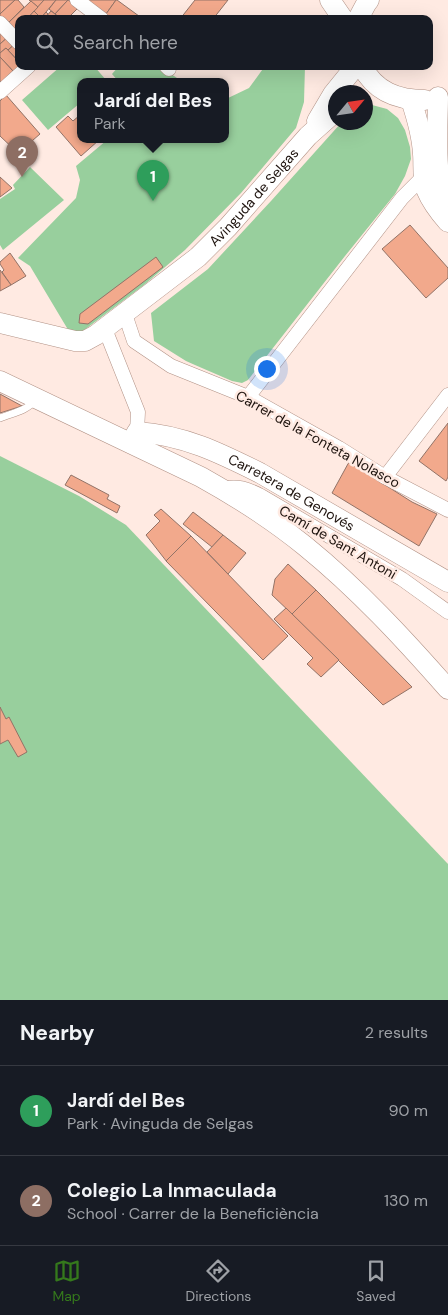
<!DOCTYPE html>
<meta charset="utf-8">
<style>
body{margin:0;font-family:"DM Sans",sans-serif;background:#20242c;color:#f1f3f6}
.compass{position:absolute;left:328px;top:85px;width:45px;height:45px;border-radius:50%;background:#171b24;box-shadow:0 5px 20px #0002;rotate:61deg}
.you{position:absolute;left:266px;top:368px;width:18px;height:18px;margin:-12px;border:4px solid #fff;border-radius:50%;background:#1a73e8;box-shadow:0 0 0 8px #1a73e833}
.badge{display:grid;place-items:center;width:32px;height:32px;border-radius:50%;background:#35791c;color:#fff;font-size:16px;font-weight:700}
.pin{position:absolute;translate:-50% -41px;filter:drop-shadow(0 1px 2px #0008)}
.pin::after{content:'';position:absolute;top:26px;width:18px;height:15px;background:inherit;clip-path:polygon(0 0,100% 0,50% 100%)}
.popup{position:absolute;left:77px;top:78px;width:152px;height:65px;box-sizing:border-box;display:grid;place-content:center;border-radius:10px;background:#171b24;filter:drop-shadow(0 1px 4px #0005);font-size:16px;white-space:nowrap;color:#9ea1a6}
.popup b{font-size:19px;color:#f1f3f6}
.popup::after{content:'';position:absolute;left:50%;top:100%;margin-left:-10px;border:10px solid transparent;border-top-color:#171b24}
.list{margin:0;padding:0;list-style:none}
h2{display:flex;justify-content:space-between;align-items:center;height:65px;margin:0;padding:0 20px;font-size:21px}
h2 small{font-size:16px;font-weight:400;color:#9ea1a6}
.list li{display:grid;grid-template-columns:32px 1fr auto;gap:15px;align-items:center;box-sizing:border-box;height:90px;padding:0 20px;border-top:1px solid #363941}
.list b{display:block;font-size:19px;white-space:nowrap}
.list p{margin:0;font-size:16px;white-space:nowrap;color:#9ea1a6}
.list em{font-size:16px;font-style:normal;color:#9ea1a6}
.icon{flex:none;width:28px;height:28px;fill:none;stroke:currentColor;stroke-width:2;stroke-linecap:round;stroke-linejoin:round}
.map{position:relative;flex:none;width:448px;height:1000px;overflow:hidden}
.search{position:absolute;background:#171b24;box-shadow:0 5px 20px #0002;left:15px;right:15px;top:15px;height:55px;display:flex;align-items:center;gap:12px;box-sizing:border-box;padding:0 18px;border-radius:10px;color:#9ea1a6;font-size:19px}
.sheet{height:245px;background:#171b24}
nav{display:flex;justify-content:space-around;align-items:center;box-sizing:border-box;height:70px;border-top:1px solid #363941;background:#171b24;font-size:14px;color:#9ea1a6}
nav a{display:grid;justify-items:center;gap:2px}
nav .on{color:#35791c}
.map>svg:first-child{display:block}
.green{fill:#98cf9d}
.building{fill:#f2a98c;stroke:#927367}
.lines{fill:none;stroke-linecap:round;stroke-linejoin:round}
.lane-casing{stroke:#b29286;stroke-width:8}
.street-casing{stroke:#b29286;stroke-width:15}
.secondary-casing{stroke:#b29286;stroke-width:21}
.lane{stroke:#fff;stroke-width:7}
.street{stroke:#fff;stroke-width:14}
.secondary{stroke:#fff;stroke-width:20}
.labels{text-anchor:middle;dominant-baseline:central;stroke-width:5;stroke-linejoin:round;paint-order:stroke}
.street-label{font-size:14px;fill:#1d120d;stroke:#ffeae2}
</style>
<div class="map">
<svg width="448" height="1000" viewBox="0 0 448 1000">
<rect width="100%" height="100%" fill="#ffeae2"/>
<g class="green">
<polygon points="61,66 94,66 106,80 104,82 80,82 80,103 48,130 22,100"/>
<polygon points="119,66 159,66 183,82 119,82 112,74"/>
<polygon points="265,66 305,66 304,102 296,128 241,193 185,250 144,285 79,334 70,333 30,266 18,258 76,198 80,180 76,166 107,140 226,140 226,99 249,88"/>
<polygon points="372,105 387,109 398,118 405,130 410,147 411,159 405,176 395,194 345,256 248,380 242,383 232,381 195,365 186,361 154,341 151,313 208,269 271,201 341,123 366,122 366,106"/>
<polygon points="30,167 64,200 3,250 0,245 0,199 15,189 13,185"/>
<polygon points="0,456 79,496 126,525 448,864 448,1000 0,1000"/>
</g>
<g class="building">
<polygon points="0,0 15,0 0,14"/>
<polygon points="15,0 18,0 24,7 6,25 0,18 0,14"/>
<polygon points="29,0 44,0 38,7"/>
<polygon points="44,0 56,0 41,18 34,11"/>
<polygon points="56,0 68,0 55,14 49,9"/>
<polygon points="68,0 79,7 67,19 61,19 55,14"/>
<polygon points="88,0 116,0 106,14"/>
<polygon points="116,0 117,0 143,19 112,19 106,14"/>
<polygon points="195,0 228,0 213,19 180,19"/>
<polygon points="31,1 38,7 27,19 19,19 19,28 14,33 6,25"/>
<polygon points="34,11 41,18 46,12 48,14 45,18 45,19 27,19"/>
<polygon points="51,11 55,14 61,19 45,19 45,18"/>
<polygon points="0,30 8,37 0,44"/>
<polygon points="8,37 15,44 8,50 6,48 0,53 0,44"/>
<polygon points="15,44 19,48 19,62 8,50"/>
<polygon points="6,48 19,62 19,66 13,71 0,57 0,53"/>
<polygon points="0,57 13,71 1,82 0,81"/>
<polygon points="6,95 40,134 18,153 0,136 0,101"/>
<polygon points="80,115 80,140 99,140 81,156 56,127 68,116 73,121"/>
<polygon points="0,177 12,188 0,197"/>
<polygon points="410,225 448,268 448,278 426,298 382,249"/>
<polygon points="10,253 26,276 11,285 2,272 4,270 0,264 0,262"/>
<polygon points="156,257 163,267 88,324 79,323 80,314"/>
<polygon points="0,270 11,285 0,291"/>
<polygon points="0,394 22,406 0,413"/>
<polygon points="448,423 448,477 446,481 419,461"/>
<polygon points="349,462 412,502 437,514 419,546 332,493"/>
<polygon points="71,475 109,495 107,499 120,506 117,513 65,485"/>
<polygon points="161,509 191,536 167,562 146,535 160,521 154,515"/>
<polygon points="193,512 223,535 212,547 183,524"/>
<polygon points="223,535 246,553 228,574 207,552"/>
<polygon points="191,536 288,636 263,660 166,561"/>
<polygon points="288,564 316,590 292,614 272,595 275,579"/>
<polygon points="316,590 412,687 383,705 292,614"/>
<polygon points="286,608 339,660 321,677 307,664 313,658 274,619"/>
<polygon points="0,707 6,719 9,717 27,752 18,757 8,740 0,744"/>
</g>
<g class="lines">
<defs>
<path id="lane" d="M0,418c12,-5 27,-7 35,-18"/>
<g id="street">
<polyline points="77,0 102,19"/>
<polyline points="0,23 19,43"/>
<polyline points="166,66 169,69"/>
<polyline points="0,92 29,66"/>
<polyline points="125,314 134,341 171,366 248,397 339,448 385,477 448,510"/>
<polyline points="105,329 138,412 137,432"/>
<polyline points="248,397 402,198 424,176"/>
<polyline points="385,477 448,395"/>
<path d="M222,489c15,-4 26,0 39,7l141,83 46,33"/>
</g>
<g id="secondary">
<polyline points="330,0 343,19"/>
<polyline points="358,19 366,4 369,0"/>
<path d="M362,66c13,26 36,34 63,34"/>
<path d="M438,97c0,21 -4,77 5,94 1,1 4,5 5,6"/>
<path d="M411,100c6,18 11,35 12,54 1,11 -1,23 3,35 5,12 13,23 22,33"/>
<polyline points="317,121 333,94 350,73 353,66"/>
<path id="s1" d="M0,323l75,18h10l11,-6 102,-78 30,-30 80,-91 28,-25"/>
<path d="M0,381l201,96c36,20 72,43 104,69 53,43 99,93 143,143"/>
<path id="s2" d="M131,443l6,-11c47,3 83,21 123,41l188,109"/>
</g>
</defs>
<use href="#lane" class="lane-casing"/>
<use href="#street" class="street-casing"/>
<use href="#secondary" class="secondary-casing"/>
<use href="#lane" class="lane"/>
<use href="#street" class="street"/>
<use href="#secondary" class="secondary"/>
</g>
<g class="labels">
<g class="street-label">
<text stroke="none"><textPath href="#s1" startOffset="310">Avinguda de Selgas</textPath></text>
<text transform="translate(318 439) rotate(29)">Carrer de la Fonteta Nolasco</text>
<text stroke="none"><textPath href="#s2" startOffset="180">Carretera de Genovés</textPath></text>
<text transform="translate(338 542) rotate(30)">Camí de Sant Antoni</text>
</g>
</g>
</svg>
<svg class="compass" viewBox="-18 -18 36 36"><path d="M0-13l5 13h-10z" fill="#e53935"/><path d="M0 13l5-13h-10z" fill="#9ea1a6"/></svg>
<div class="you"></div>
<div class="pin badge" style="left:153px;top:201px;background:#2e9e5b">1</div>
<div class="popup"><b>Jardí del Bes</b>Park</div>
<div class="pin badge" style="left:22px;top:177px;background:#8d6e63">2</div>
<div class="search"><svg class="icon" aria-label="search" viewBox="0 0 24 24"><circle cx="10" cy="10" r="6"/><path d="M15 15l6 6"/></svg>Search here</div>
</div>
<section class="sheet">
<h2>Nearby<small>2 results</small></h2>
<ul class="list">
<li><span class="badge" style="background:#2e9e5b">1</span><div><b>Jardí del Bes</b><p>Park · Avinguda de Selgas</p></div><em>90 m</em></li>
<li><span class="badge" style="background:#8d6e63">2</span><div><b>Colegio La Inmaculada</b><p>School · Carrer de la Beneficiència</p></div><em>130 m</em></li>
</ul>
</section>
<nav>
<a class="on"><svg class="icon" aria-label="map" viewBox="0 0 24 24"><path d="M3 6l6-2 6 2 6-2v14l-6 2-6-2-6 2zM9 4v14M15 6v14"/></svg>Map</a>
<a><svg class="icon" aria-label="directions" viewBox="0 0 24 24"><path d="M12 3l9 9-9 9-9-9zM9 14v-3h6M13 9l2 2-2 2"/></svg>Directions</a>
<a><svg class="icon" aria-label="saved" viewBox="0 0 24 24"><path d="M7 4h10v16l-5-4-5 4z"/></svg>Saved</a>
</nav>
